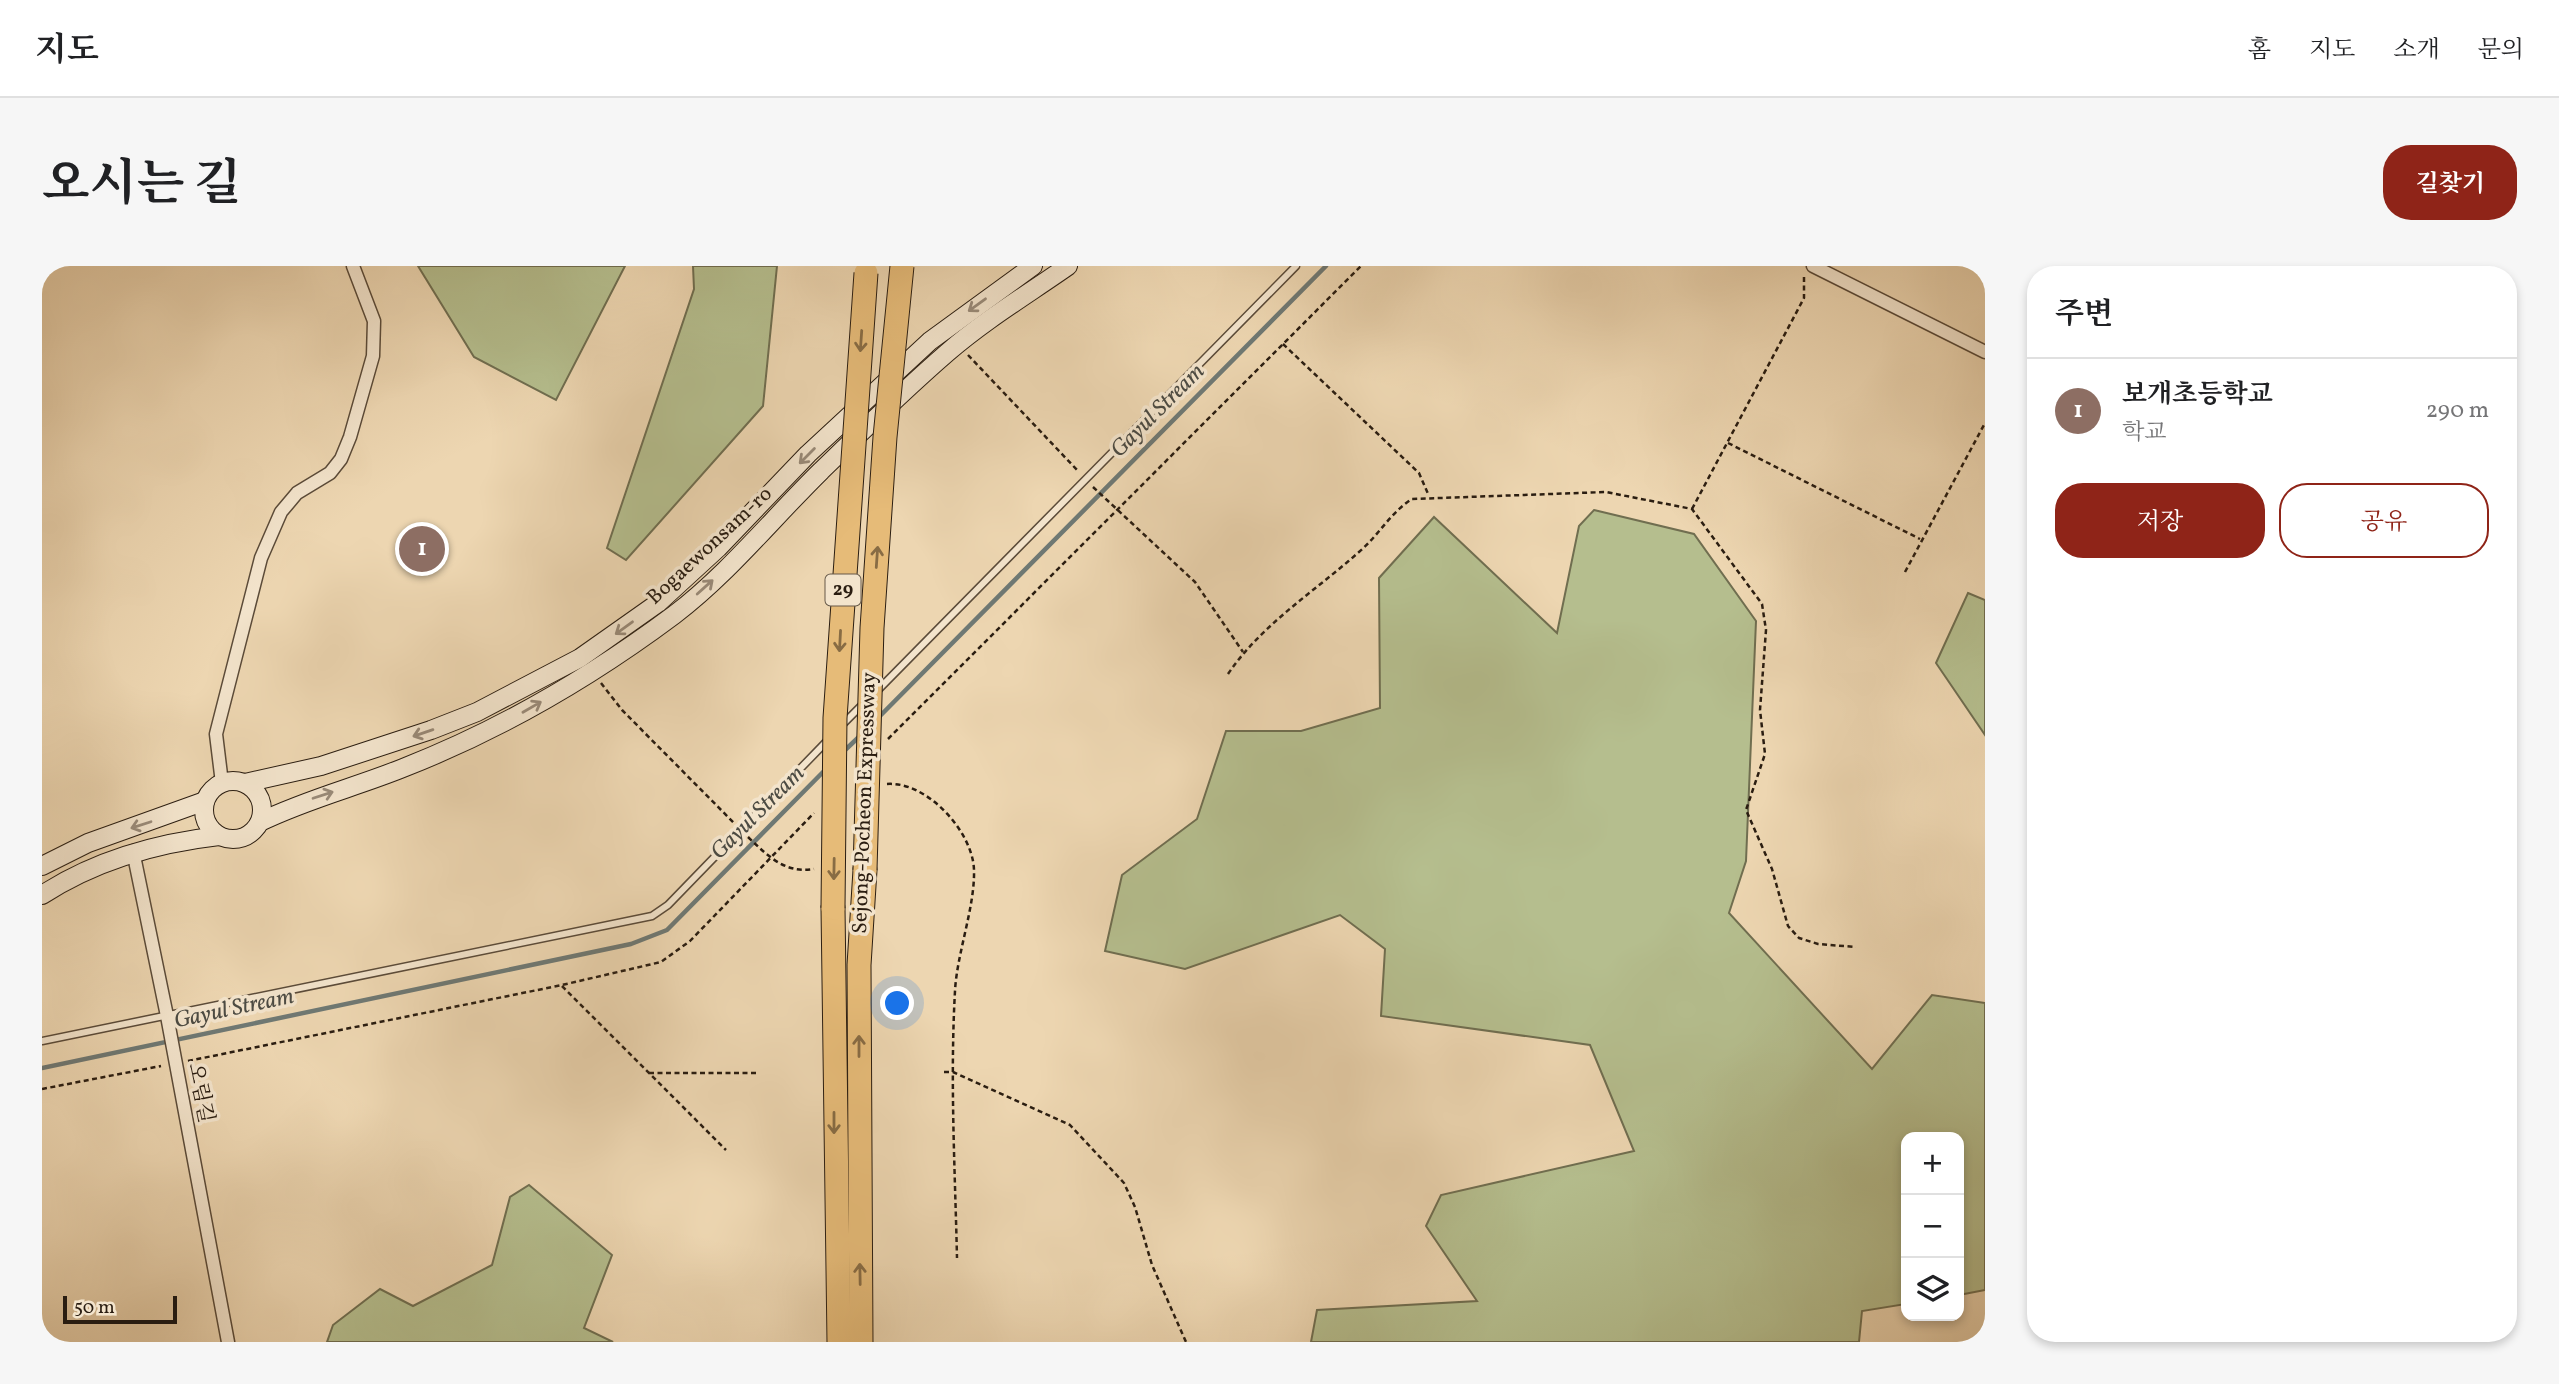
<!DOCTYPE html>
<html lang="ko">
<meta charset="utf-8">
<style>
body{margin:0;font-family:Vollkorn,"Noto Serif KR",serif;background:#f6f6f6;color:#202124}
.controls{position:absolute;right:21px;bottom:21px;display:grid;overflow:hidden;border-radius:14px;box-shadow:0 4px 10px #0003}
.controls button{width:63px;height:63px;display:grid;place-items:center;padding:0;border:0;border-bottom:2px solid #e0e0e0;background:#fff;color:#202124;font:35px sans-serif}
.scale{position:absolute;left:21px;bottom:18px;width:114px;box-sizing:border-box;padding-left:7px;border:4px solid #2a1d11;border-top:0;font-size:19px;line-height:24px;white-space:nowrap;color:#2a1d11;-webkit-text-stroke:5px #f3e4cc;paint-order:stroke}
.you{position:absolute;left:856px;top:738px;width:24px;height:24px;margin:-18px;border:5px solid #fff;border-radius:50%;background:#1a73e8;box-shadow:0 0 0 10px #1a73e833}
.badge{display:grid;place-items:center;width:46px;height:46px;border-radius:50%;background:#8f2418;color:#fff;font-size:23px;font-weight:700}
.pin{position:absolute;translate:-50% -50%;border:4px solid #fff;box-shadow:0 2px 7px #0006}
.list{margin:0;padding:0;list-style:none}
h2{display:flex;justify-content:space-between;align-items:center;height:91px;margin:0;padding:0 28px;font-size:30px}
h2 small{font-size:23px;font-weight:400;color:#757577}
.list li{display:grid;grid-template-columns:46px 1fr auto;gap:21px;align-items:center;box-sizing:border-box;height:105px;padding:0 28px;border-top:2px solid #e0e0e0}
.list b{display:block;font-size:26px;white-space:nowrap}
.list p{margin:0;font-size:23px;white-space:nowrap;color:#757577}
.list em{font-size:23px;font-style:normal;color:#757577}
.actions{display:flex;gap:14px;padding:21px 28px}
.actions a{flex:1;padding:16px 0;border:2px solid #8f2418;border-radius:28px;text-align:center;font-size:24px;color:#8f2418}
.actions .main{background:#8f2418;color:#fff}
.icon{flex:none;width:38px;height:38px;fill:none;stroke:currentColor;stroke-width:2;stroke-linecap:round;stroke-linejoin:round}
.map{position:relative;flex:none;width:1943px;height:1076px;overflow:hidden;border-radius:28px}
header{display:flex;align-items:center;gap:42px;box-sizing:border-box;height:98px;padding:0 35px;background:#fff;border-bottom:2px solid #e0e0e0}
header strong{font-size:33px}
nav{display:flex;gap:38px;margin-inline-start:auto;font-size:24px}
.intro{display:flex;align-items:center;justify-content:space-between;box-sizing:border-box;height:168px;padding:0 42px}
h1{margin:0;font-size:49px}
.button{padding:18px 32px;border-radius:28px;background:#8f2418;color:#fff;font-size:24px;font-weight:700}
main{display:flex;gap:42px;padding:0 42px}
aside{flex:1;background:#fff;border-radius:28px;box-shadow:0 4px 10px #0003}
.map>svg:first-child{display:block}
.green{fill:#b5be8e;stroke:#706e50;stroke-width:2}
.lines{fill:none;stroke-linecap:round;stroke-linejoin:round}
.stream{stroke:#6f7974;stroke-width:4.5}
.lane-casing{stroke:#5b4b39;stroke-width:9}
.street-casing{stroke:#5b4b39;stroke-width:15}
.secondary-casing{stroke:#2a1d11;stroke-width:20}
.highway-casing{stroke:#2a1d11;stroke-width:25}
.path{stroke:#2a1d11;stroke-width:2.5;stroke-dasharray:5 3.5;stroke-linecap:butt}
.lane{stroke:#f3e4cc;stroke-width:6}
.street{stroke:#f3e4cc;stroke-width:12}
.secondary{stroke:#f3e4cc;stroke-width:18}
.highway{stroke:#e6bb78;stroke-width:23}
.highway-bridge-casing{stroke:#2a1d11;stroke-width:25;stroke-linecap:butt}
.highway-bridge{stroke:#e6bb78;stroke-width:23}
.oneway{stroke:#998a78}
.oneway2{stroke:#886c44}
.labels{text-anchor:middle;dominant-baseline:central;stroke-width:7;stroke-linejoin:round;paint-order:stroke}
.shield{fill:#f3e4cc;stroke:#665949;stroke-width:2}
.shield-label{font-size:19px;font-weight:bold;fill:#2a1d11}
.street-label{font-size:21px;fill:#2a1d11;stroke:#f3e4cc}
.water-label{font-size:23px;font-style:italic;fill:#4c4b43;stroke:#f3e4cc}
</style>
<header>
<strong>지도</strong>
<nav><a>홈</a><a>지도</a><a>소개</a><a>문의</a></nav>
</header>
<div class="intro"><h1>오시는 길</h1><a class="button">길찾기</a></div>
<main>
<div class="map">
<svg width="1943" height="1076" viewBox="0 0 1943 1076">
<rect width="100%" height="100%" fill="#edd6b1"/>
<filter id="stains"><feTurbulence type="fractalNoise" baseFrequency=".00286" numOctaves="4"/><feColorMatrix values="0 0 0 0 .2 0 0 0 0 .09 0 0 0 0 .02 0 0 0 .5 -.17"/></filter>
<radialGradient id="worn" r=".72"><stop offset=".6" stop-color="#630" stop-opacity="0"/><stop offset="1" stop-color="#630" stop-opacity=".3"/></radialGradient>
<g class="green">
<polygon points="376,0 583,0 514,134 432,91"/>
<polygon points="651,0 735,0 721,140 584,294 565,282 652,23"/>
<polygon points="1552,244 1652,268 1714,355 1704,595 1687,647 1830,803 1890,729 1943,737 1943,1024 1917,1029 1917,871 1864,871 1864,1038 1820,1045 1817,1076 1269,1076 1275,1044 1435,1035 1384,960 1399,929 1592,885 1548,779 1339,750 1343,683 1298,649 1143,703 1063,685 1080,609 1155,553 1184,465 1259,465 1338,442 1337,312 1392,251 1515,367 1537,260"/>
<polygon points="1926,327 1943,334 1943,469 1894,397"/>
<polygon points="487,919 570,989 542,1062 571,1076 285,1076 291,1059 338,1023 371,1040 450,999 468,931"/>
</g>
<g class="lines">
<g class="stream">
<polyline points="836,452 1284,0"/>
<polyline points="801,486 820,468"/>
<polyline points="0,802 589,678 625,664 785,502"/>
</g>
<defs>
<g id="lane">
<polyline points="835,425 1254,0"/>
<polyline points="800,459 822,437"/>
<polyline points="0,775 610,650 626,639 785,475"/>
</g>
<g id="street">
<polyline points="1771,0 1943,86"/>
<polyline points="180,517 174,468 219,292 239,246 255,227 288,207 299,193 308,171 331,90 332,55 311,0"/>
<polyline points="91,585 125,750 186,1076"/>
</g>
<g id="secondary">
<circle cx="191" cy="544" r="29"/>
<polyline points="203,517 279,500 389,464 435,446 538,392 616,337 676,282 766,188 888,75 991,0"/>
<path d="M218,556c47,-23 96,-35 143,-54 97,-38 188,-91 271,-153 54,-41 98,-96 147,-144 41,-40 83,-81 127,-119 37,-32 80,-58 120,-86"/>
<polyline points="0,600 46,577 163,535"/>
<path d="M0,629c54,-35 115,-52 177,-59"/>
</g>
<g id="highway">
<polyline points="791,642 797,1076"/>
<polyline points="819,1076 817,699 823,604"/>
</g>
</defs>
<use href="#lane" class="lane-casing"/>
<use href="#street" class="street-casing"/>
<use href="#secondary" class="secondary-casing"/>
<use href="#highway" class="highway-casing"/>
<g class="path">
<polyline points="1241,78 1377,207 1387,230"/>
<polyline points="926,89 1037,206"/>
<polyline points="1686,177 1878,273"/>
<polyline points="1051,221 1153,316 1201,386"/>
<polyline points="1650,243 1762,32 1762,8"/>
<polyline points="1863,306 1943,157"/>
<path d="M1186,408c34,-50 86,-82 131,-122 20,-17 31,-39 53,-53l194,-7 86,17 70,95 4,26 -6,80 5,44 -19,56 26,59 16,57 11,12 19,6 38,3"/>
<polyline points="559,417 580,444 692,557"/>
<polyline points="846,473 1319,0"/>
<path d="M845,518c40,-3 86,48 87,86 1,37 -17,83 -19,121 -5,89 0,178 2,267"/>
<path d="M706,571c20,19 37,37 66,32"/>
<polyline points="520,720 684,884"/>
<polyline points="146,795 520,719 619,696 648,675 772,547"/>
<polyline points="902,806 911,806 1028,859 1082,917 1093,941 1110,999 1144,1076"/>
<polyline points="607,807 714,807"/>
<polyline points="0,823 119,800"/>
</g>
<use href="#lane" class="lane"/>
<use href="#street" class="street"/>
<use href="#secondary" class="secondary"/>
<use href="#highway" class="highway"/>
<defs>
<g id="highway-bridge">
<polyline points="823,604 830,362 843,171 860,0"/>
<polyline points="791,642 793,452 824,7"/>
</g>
</defs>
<use href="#highway-bridge" class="highway-bridge-casing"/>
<use href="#highway-bridge" class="highway-bridge"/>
</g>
<defs><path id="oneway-shaft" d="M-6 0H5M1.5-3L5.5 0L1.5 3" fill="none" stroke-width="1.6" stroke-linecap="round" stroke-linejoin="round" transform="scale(1.75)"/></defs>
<g class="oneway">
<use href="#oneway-shaft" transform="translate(935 39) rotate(144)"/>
<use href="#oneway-shaft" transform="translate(765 190) rotate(135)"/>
<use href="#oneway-shaft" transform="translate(663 321) rotate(-42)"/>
<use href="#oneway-shaft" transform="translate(582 362) rotate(144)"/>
<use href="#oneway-shaft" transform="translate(490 441) rotate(-30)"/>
<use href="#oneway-shaft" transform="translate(381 467) rotate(161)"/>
<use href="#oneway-shaft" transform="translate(281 529) rotate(-18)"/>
<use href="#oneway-shaft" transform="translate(99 559) rotate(162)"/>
</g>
<g class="oneway2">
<use href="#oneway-shaft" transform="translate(819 75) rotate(94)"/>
<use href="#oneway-shaft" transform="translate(835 291) rotate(-86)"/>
<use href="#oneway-shaft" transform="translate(798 375) rotate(93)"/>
<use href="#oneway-shaft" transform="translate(792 603) rotate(91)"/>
<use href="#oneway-shaft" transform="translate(817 780) rotate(-90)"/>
<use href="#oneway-shaft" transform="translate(792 857) rotate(90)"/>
<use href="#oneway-shaft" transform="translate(818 1008) rotate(-91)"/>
</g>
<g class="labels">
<rect class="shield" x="783.5" y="308.5" width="35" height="31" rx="5"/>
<g class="shield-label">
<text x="801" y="324">29</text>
</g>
<g class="street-label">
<text transform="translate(668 280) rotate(-43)">Bogaewonsam-ro</text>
<text transform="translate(823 537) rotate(-88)">Sejong-Pocheon Expressway</text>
<text transform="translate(158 827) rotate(79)">오림길</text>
</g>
<g class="water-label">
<text transform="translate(1116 145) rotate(-45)">Gayul Stream</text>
<text transform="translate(716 547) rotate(-45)">Gayul Stream</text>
<text transform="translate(192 743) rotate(-12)">Gayul Stream</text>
</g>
</g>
<rect width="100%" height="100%" filter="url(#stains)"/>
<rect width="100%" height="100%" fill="url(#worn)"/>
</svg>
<div class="controls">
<button>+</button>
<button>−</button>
<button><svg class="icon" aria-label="layers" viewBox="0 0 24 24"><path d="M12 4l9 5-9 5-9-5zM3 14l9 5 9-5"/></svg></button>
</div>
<div class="scale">50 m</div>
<div class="you"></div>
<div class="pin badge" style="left:380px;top:283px;background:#8d6e63">1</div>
</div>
<aside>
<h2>주변<small></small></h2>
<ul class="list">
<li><span class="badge" style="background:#8d6e63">1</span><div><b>보개초등학교</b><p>학교</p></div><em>290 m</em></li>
</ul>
<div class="actions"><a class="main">저장</a><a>공유</a></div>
</aside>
</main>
